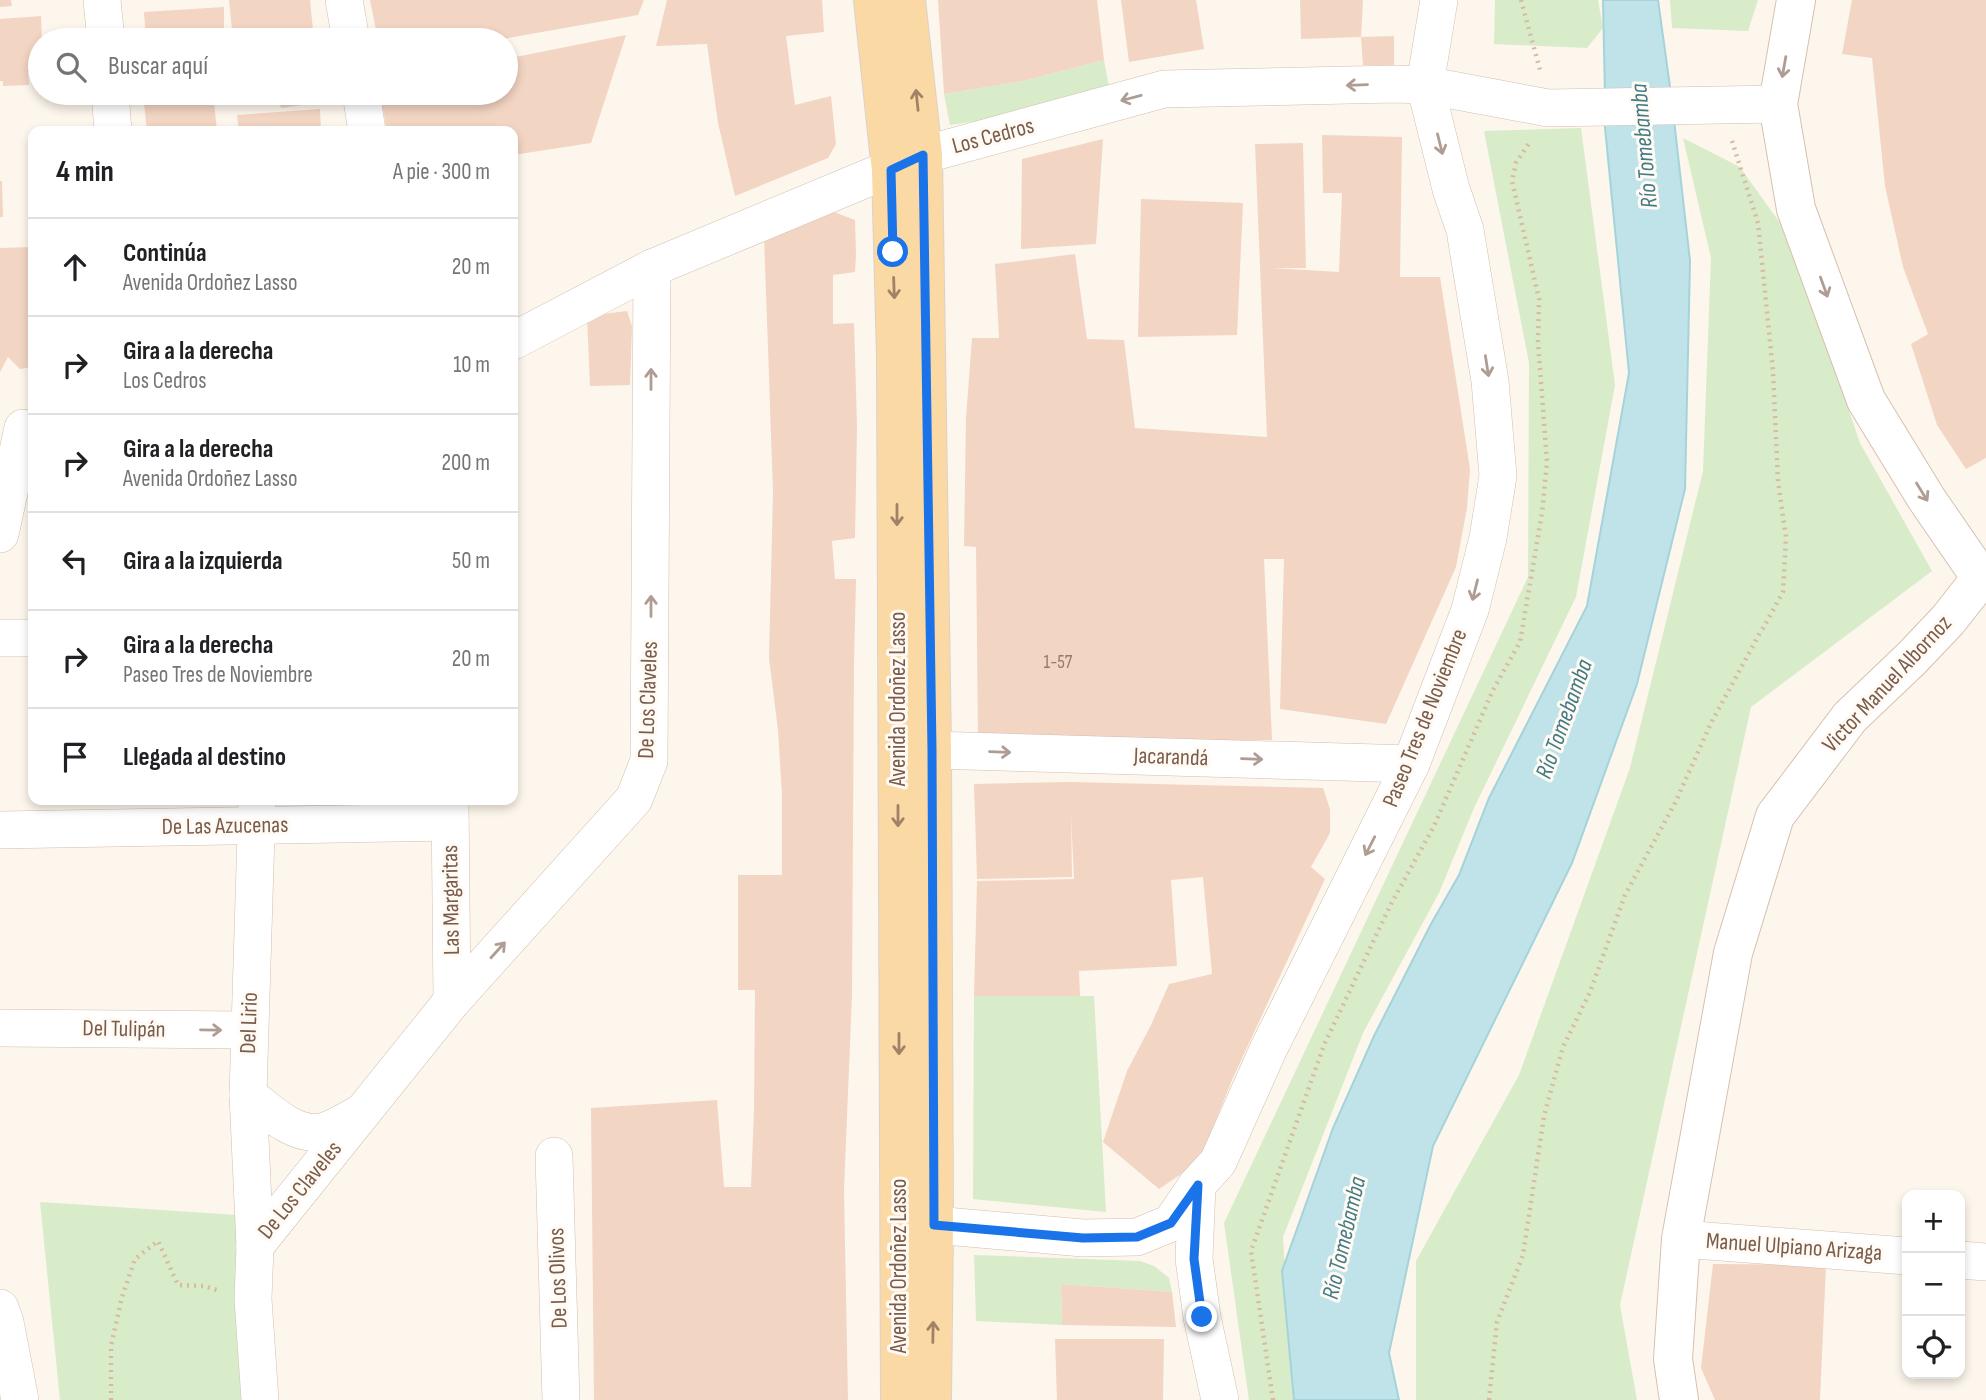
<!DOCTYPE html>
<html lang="es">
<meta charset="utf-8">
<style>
body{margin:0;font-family:"Sofia Sans Condensed",sans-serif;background:#f2f2f2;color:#202124}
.controls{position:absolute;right:21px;bottom:21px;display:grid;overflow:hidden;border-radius:14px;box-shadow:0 4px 10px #0003}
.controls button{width:63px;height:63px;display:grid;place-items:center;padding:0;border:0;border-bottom:2px solid #e0e0e0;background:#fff;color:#202124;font:35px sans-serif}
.stop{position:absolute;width:21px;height:21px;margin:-16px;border:5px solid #1a73e8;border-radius:50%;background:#fff}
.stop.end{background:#1a73e8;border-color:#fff;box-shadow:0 2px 7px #0008}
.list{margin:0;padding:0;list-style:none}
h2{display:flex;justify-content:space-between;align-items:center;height:91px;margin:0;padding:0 28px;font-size:30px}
h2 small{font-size:23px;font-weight:400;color:#757577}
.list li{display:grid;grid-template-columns:46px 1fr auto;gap:21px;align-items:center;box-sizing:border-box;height:98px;padding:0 28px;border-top:2px solid #e0e0e0}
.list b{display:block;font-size:26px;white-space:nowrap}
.list p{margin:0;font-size:23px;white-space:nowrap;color:#757577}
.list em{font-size:23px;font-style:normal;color:#757577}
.icon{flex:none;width:38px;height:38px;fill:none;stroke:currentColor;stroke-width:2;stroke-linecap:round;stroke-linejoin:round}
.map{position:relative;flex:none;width:1986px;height:1400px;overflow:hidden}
.search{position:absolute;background:#fff;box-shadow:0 4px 10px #0003;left:28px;top:28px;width:490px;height:77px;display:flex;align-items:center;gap:18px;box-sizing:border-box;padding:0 24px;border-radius:38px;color:#757577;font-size:26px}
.panel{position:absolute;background:#fff;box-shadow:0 4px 10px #0003;left:28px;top:126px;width:490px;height:679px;border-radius:14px}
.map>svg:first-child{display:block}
.green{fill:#d8ecc9}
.water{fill:#bfe3e8;stroke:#a5d3da;stroke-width:2}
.building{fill:#f3d5c3}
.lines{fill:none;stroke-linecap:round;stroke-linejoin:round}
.street-casing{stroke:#d1beb0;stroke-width:38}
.secondary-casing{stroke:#d6c0b0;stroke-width:40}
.primary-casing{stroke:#dad1cd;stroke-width:40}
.path{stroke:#d9b8a5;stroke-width:4.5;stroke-dasharray:2 5;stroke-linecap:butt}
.street{stroke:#fff;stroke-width:37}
.secondary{stroke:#fff;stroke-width:38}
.primary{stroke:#fbd9a5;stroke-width:38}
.oneway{stroke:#af9d94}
.oneway2{stroke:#a18267}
.route{stroke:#1a73e8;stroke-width:9}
.labels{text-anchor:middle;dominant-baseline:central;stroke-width:6;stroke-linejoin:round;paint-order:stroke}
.number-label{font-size:19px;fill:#987a6a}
.street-label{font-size:23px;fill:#7a5c4d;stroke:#fffaf3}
.water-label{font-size:24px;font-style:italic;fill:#437c86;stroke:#fffaf3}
</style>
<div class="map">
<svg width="1986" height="1400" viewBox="0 0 1986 1400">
<rect width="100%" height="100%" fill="#fdf6ec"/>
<g class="green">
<polygon points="1495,0 1598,0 1603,28 1587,48 1494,44"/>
<polygon points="1670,0 1758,0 1748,31 1672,28"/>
<polygon points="1104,60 1109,87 1024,114 950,125 944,94 1023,81"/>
<polygon points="1581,128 1615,385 1576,597 1474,808 1439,893 1363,1033 1283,1237 1293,1400 1249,1400 1224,1223 1528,577 1529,363 1484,131"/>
<polygon points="1683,138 1740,167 1780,223 1823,334 1860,443 1932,571 1751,707 1620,1305 1637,1400 1416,1400 1416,1261 1519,1075 1630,768 1703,471 1711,258"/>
<polygon points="974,996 1094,996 1106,1212 973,1199"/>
<polygon points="40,1202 237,1215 251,1400 60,1400"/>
<polygon points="974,1255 1140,1261 1154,1266 1169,1278 1172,1292 1061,1284 1062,1325 976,1321"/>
</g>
<g class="water">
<polygon points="1603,0 1658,0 1671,94 1605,96"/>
<polygon points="1603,107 1673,111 1690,261 1685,489 1637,684 1572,863 1433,1146 1389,1353 1399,1400 1294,1400 1282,1271 1333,1128 1374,1036 1431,924 1459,875 1489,798 1587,606 1629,373"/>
</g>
<g class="building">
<polygon points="0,0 11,0 12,6 0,7"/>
<polygon points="229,0 310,0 314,40 233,40"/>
<polygon points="370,0 644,0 638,15 497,40 378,40"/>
<polygon points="667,0 822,0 824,32 786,36 795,105 831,96 836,144 828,158 735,196 718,123 707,44 656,46"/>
<polygon points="938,0 1097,0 1104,60 1023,81 944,94"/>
<polygon points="1121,0 1196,0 1204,49 1129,62"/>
<polygon points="1300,0 1363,0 1361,37 1301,39"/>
<polygon points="1852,0 1986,0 1986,458 1966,469 1937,425 1911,344 1928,334 1903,267 1885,186 1872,58 1842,54"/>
<polygon points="224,7 224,40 146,40 144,12"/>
<polygon points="41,16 42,40 40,40 40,71 28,72 29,85 3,86 3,81 0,81 0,19"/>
<polygon points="626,35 591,143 513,155 513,131 387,131 380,93 506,93 506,59"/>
<polygon points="1394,36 1394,66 1363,65 1361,37"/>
<polygon points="152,93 213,93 217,131 147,131 143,94"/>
<polygon points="252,93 317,93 318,103 281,108 278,99 253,102"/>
<polygon points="320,109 321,131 239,131 237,115"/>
<polygon points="1322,135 1402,137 1400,277 1440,277 1470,469 1467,508 1456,567 1386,724 1280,709 1284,559 1264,559 1272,740 978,741 976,547 964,546 966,418 972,338 999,338 995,264 1075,254 1087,339 1124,340 1135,428 1267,437 1255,144 1303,143 1306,268 1272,268 1339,272 1342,193 1323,193"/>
<polygon points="1103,139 1096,244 1021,249 1022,159"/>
<polygon points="0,181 2,181 3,217 0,217"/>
<polygon points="1141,199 1243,203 1237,335 1138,337"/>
<polygon points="831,211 855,220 856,256 855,272 833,275 833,324 854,323 857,425 855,538 832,541 835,579 856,579 854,664 852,995 844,1190 848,1400 594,1400 591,1108 717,1100 724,1187 751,1187 754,1110 755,990 738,990 738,875 782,875 782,795 778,730 769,658 773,492 764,235"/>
<polygon points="33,247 33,367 20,369 8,357 0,372 0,248"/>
<polygon points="627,311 632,326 630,385 590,386 587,316"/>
<polygon points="1069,782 1323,788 1330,809 1330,833 1311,867 1325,879 1232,1080 1199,1162 1159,1189 1103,1142 1127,1071 1151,1025 1169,984 1212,974 1203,877 1171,880 1177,966 1079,971 1080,996 974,996 977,881 1074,879 1071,815 1072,877 977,879 974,784"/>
<polygon points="1713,1264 1826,1265 1820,1400 1715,1400 1701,1368"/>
<polygon points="1061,1284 1172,1292 1176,1327 1062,1325"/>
<polygon points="1055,1339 1164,1339 1163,1400 1057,1400"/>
</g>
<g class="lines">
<defs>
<g id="street">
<polyline points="102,0 106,40"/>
<polyline points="344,0 351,40"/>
<polyline points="110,93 113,131"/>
<polyline points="361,93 367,131"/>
<polyline points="513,341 652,268 923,155 1164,89 1395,84 1425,85 1548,108 1778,104"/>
<polyline points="0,534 23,428"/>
<polyline points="0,638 33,638"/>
<polyline points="932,750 1411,764"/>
<polyline points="257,800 248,1095 255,1246 253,1299 260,1400"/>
<polyline points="450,800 452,1001"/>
<polyline points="0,830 450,822"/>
<polyline points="0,1028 248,1030"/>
<path d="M248,1095c20,15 45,41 72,37 13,-2 29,-13 41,-19"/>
<polyline points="554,1156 561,1400"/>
<polyline points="934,1225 1083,1238 1137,1237 1171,1223 1197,1185"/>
<polyline points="1681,1239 1907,1256"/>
<polyline points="255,1246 452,1001 634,799 649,761 652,268"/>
<polyline points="1960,1260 1986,1262"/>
<polyline points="0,1308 5,1322 20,1400"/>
<polyline points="1220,1400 1202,1317 1194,1259 1197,1185 1218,1162 1268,1050 1411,764 1470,610 1488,538 1498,476 1490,381 1465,230 1451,189 1425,85 1439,0"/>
</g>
<g id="secondary">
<polyline points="1796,0 1778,104 1796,209 1866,400 1926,498 1981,578"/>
<polyline points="1679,1400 1673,1359 1681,1239 1733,953 1775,816 1850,717 1912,658 1948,620 1981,578"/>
</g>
<g id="primary">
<polyline points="873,0 891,170 896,356 900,1400"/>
<polyline points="906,0 923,155 932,750 934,1225 932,1400"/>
</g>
</defs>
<use href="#street" class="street-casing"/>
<use href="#secondary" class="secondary-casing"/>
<use href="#primary" class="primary-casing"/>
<g class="path">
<polyline points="1521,0 1540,70"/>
<polyline points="1732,141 1758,223 1773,371 1778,482 1786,537 1783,592 1761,632"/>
<polyline points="111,1400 111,1346 122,1297 135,1259 158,1241 178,1285 204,1286 217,1290"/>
<polyline points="1273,1400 1251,1251 1324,1045 1391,904 1434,826 1493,690 1520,642 1542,513 1547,462 1538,342 1539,299 1512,181 1516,163 1531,140"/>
<polyline points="1489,1400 1497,1322 1523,1255 1544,1116 1563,1047 1590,992 1625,895 1676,801 1711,723 1761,631"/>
</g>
<use href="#street" class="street"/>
<use href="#secondary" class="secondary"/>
<use href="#primary" class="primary"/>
</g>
<defs><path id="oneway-shaft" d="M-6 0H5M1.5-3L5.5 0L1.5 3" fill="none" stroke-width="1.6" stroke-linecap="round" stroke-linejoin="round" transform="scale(1.75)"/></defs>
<g class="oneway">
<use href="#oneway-shaft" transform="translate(1784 67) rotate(100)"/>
<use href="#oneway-shaft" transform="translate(1357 85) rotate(178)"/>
<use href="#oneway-shaft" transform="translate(1131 98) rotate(165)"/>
<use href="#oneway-shaft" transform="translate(1440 144) rotate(76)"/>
<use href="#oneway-shaft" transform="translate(1824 287) rotate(70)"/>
<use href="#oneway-shaft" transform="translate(1487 366) rotate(81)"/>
<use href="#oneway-shaft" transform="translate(651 379) rotate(-90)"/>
<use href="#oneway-shaft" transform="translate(1922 492) rotate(58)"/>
<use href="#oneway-shaft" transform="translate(1475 590) rotate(104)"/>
<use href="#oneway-shaft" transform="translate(651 606) rotate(-90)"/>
<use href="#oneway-shaft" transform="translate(1000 752) rotate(2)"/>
<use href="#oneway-shaft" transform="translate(1252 759) rotate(2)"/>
<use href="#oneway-shaft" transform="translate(1370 846) rotate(117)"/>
<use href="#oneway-shaft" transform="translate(498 950) rotate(-48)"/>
<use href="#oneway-shaft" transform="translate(211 1030) rotate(1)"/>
</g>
<g class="oneway2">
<use href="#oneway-shaft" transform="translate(917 100) rotate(-96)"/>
<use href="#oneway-shaft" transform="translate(894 288) rotate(88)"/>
<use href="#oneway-shaft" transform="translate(897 515) rotate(90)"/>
<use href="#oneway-shaft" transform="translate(898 816) rotate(90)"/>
<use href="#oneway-shaft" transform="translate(899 1044) rotate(90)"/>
<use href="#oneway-shaft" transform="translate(933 1332) rotate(-89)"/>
</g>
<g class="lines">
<polyline class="route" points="893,252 891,170 923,155 932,750 934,1225 1083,1238 1137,1237 1171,1223 1198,1185 1194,1259 1202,1317"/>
</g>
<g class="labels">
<g class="number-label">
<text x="1058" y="662">1-57</text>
</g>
<g class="street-label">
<text transform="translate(993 136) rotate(-15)">Los Cedros</text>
<text transform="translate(1887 684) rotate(-47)">Victor Manuel Albornoz</text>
<text transform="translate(898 699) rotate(-90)">Avenida Ordoñez Lasso</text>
<text transform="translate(648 700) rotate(-88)">De Los Claveles</text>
<text transform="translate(1425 718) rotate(-68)">Paseo Tres de Noviembre</text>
<text transform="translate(1171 757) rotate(2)">Jacarandá</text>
<text transform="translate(225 826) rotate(-1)">De Las Azucenas</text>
<text transform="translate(451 900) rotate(-91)">Las Margaritas</text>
<text transform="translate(249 1023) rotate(-88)">Del Lirio</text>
<text transform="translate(124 1029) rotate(1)">Del Tulipán</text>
<text transform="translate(300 1190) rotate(-51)">De Los Claveles</text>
<text transform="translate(1794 1247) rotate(4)">Manuel Ulpiano Arizaga</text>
<text transform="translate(899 1266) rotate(-90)">Avenida Ordoñez Lasso</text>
<text transform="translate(558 1278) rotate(-92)">De Los Olivos</text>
</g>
<g class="water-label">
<text transform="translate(1644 146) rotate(-95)">Río Tomebamba</text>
<text transform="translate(1564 719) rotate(-70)">Río Tomebamba</text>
<text transform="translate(1344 1238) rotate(-77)">Río Tomebamba</text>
</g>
</g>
</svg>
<div class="controls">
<button>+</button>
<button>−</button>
<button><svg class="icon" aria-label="locate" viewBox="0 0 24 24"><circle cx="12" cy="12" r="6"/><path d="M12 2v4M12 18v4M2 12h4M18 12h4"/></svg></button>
</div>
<div class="stop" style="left:893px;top:252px"></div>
<div class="stop end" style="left:1202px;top:1317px"></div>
<div class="search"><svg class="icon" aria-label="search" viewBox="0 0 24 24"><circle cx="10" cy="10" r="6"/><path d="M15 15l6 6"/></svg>Buscar aquí</div>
<section class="panel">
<h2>4 min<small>A pie · 300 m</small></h2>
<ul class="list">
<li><svg class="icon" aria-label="ahead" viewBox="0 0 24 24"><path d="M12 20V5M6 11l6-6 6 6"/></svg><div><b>Continúa</b><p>Avenida Ordoñez Lasso</p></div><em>20 m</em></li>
<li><svg class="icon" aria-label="right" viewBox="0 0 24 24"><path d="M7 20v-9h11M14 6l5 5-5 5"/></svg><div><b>Gira a la derecha</b><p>Los Cedros</p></div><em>10 m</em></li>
<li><svg class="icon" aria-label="right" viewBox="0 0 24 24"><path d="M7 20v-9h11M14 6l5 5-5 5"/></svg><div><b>Gira a la derecha</b><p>Avenida Ordoñez Lasso</p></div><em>200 m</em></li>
<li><svg class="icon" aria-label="left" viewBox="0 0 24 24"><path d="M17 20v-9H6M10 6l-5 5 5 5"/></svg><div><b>Gira a la izquierda</b></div><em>50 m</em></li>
<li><svg class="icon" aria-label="right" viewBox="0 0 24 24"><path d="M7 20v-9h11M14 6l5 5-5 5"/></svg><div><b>Gira a la derecha</b><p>Paseo Tres de Noviembre</p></div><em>20 m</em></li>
<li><svg class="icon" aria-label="arrive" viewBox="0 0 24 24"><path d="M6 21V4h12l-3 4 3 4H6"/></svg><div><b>Llegada al destino</b></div></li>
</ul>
</section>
</div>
